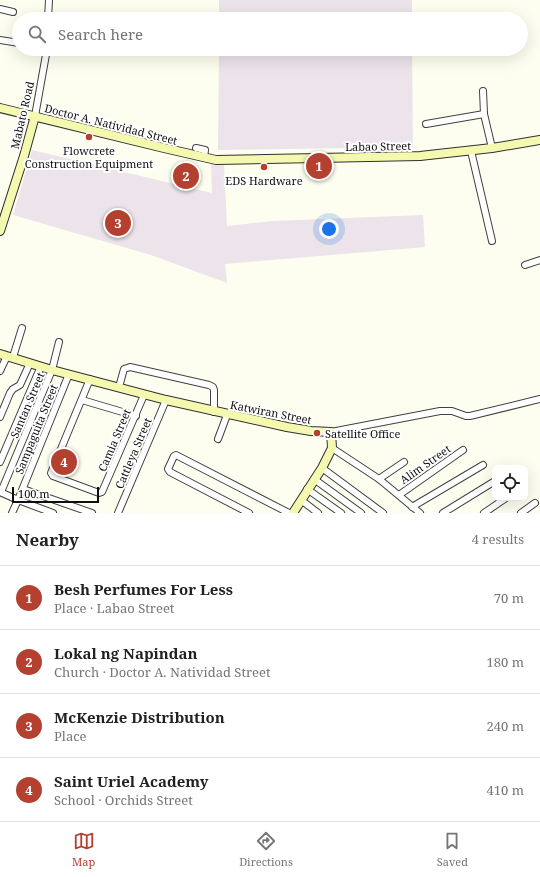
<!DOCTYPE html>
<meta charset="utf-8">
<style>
body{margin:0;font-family:"Noto Serif",serif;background:#f6f6f6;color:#202124}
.controls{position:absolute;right:12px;bottom:12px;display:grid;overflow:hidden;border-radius:8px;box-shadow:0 4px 16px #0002}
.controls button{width:36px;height:36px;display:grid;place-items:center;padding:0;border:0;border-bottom:1px solid #e0e0e0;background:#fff;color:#202124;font:20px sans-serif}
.scale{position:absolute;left:12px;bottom:10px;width:87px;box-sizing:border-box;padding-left:4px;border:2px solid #0e0e0e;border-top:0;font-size:11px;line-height:14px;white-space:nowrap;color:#0e0e0e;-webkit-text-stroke:3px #fff;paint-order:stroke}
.you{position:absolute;left:329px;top:229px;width:14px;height:14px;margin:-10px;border:3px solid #fff;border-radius:50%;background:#1a73e8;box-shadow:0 0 0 6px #1a73e833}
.badge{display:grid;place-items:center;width:26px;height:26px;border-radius:50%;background:#b44030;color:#fff;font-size:13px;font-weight:700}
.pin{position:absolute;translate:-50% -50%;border:2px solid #fff;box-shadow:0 1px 4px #0006}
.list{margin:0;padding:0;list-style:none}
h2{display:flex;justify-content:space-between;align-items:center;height:52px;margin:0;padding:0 16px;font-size:17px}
h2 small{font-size:13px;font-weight:400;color:#757577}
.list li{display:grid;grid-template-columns:26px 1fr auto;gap:12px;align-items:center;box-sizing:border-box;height:64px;padding:0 16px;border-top:1px solid #e0e0e0}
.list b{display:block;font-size:15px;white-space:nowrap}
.list p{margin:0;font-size:13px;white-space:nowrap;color:#757577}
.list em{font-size:13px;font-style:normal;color:#757577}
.icon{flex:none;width:22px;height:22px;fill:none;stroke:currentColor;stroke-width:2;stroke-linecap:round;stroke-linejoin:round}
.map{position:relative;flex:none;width:540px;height:513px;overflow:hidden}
.search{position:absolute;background:#fff;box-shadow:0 4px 16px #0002;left:12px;right:12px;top:12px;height:44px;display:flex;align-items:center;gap:10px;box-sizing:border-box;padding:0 14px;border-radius:22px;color:#757577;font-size:15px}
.sheet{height:308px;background:#fff}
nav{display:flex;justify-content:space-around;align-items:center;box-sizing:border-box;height:56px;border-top:1px solid #e0e0e0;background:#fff;font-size:11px;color:#757577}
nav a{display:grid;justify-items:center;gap:2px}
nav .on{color:#b44030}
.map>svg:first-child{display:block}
.industrial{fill:#ece3eb}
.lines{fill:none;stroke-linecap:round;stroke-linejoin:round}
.street-casing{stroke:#414141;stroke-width:8}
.secondary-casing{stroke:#303030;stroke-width:10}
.street{stroke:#fff;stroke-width:6}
.secondary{stroke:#f5f9b0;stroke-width:8}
.poi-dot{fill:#b44030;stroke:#fff;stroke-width:1.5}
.labels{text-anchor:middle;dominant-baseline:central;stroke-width:4;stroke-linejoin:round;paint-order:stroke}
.street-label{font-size:11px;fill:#0e0e0e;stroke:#fff}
.poi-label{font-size:11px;fill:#0e0e0e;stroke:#fff}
</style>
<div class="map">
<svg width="540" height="513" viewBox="0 0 540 513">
<rect width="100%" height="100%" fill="#fefef0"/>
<g class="industrial">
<rect x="219" y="0" width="193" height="19"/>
<polygon points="219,49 412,49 413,147 218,150"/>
<polygon points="32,150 212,193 211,163 224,164 227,226 273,221 423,215 425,247 225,264 227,283 151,255 13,215"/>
</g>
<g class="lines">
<defs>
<g id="street">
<polyline points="0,9 13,12"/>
<polyline points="48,19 49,0"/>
<polyline points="0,40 19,43"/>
<polyline points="483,91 484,114 492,148"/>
<polyline points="35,116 47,49"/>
<polyline points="426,124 484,114"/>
<polyline points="196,148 205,150 204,157"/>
<polyline points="471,151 492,241"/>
<polyline points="525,265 540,260"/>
<polyline points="13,357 22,328"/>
<polyline points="0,371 7,356"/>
<polyline points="90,379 51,473 53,476 99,493 102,492 144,395"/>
<polyline points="119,387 124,369 130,367 209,385 213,387 214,390 214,412"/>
<polyline points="82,400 136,416"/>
<polyline points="0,417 10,393 13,389 20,385 30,363"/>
<polyline points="331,432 440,411 452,411 466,416 470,416 540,399"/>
<polyline points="218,439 227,415"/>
<polyline points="332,448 379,479 420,513"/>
<polyline points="0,462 41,366"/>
<polyline points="322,468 383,513"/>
<polyline points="314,479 361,513"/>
<polyline points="379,479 404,462"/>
<polyline points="23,489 92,513"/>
<polyline points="307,489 341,513"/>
<polyline points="0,492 18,500 53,513"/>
<polyline points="1,492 52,370 59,342"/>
<polyline points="399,495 463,450"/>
<polyline points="301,500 318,513"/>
<polyline points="412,507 483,465"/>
<polyline points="12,513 18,500 69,374"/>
<polyline points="118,513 166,400"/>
<polyline points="249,513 170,472 168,469 174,456 176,455 289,513"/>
<polyline points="443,513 495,481"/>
<polyline points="484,513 506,498"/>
<polyline points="521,513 535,503"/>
</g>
<g id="secondary">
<polyline points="0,108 164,148 216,160 420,156 492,148 540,140"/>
<polyline points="0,231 24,156 35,116"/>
<polyline points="0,354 52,370 166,400 287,427 311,431 331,432 332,448 322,468 293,513"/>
</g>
</defs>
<use href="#street" class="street-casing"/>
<use href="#secondary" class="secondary-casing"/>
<use href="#street" class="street"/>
<use href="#secondary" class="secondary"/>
</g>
<g class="poi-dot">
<circle cx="89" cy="137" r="4"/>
<circle cx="264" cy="167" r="4"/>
<circle cx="317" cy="433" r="4"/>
</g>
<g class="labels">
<g class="street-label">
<text transform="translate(22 115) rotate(-77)">Mabato Road</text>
<text transform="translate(111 124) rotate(14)">Doctor A. Natividad Street</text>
<text transform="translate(378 146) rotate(-1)">Labao Street</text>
<text transform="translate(27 405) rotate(-67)">Santan Street</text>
<text transform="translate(271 412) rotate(11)">Katwiran Street</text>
<text transform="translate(36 429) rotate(-68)">Sampaguita Street</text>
<text transform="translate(114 440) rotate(-67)">Camia Street</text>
<text transform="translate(133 453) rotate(-67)">Cattleya Street</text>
<text transform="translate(425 464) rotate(-35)">Alim Street</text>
</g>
<g class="poi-label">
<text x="89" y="150">Flowcrete<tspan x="89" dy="13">Construction Equipment</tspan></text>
<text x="264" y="180">EDS Hardware</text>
<text x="325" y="433" text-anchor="start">Satellite Office</text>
</g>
</g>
</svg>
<div class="controls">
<button><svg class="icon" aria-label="locate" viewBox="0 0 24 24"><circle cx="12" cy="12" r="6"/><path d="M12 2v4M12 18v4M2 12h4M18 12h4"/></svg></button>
</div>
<div class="scale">100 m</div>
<div class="you"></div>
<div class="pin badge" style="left:319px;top:166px">1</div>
<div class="pin badge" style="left:186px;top:176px">2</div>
<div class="pin badge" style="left:118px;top:223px">3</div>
<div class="pin badge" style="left:64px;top:462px">4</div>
<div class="search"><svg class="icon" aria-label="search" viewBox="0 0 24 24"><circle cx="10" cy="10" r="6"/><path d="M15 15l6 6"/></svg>Search here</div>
</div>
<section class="sheet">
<h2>Nearby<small>4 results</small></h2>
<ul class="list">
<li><span class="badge">1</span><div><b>Besh Perfumes For Less</b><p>Place · Labao Street</p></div><em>70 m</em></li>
<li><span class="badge">2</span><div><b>Lokal ng Napindan</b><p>Church · Doctor A. Natividad Street</p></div><em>180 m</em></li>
<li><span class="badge">3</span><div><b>McKenzie Distribution</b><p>Place</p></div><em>240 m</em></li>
<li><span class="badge">4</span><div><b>Saint Uriel Academy</b><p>School · Orchids Street</p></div><em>410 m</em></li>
</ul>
</section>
<nav>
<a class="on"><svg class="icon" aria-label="map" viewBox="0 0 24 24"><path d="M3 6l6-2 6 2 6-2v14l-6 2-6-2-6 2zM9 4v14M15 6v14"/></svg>Map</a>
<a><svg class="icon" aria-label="directions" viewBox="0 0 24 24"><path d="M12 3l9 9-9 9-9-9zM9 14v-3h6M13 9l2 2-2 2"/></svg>Directions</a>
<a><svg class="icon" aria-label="saved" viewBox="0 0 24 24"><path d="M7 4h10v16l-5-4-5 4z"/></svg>Saved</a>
</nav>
